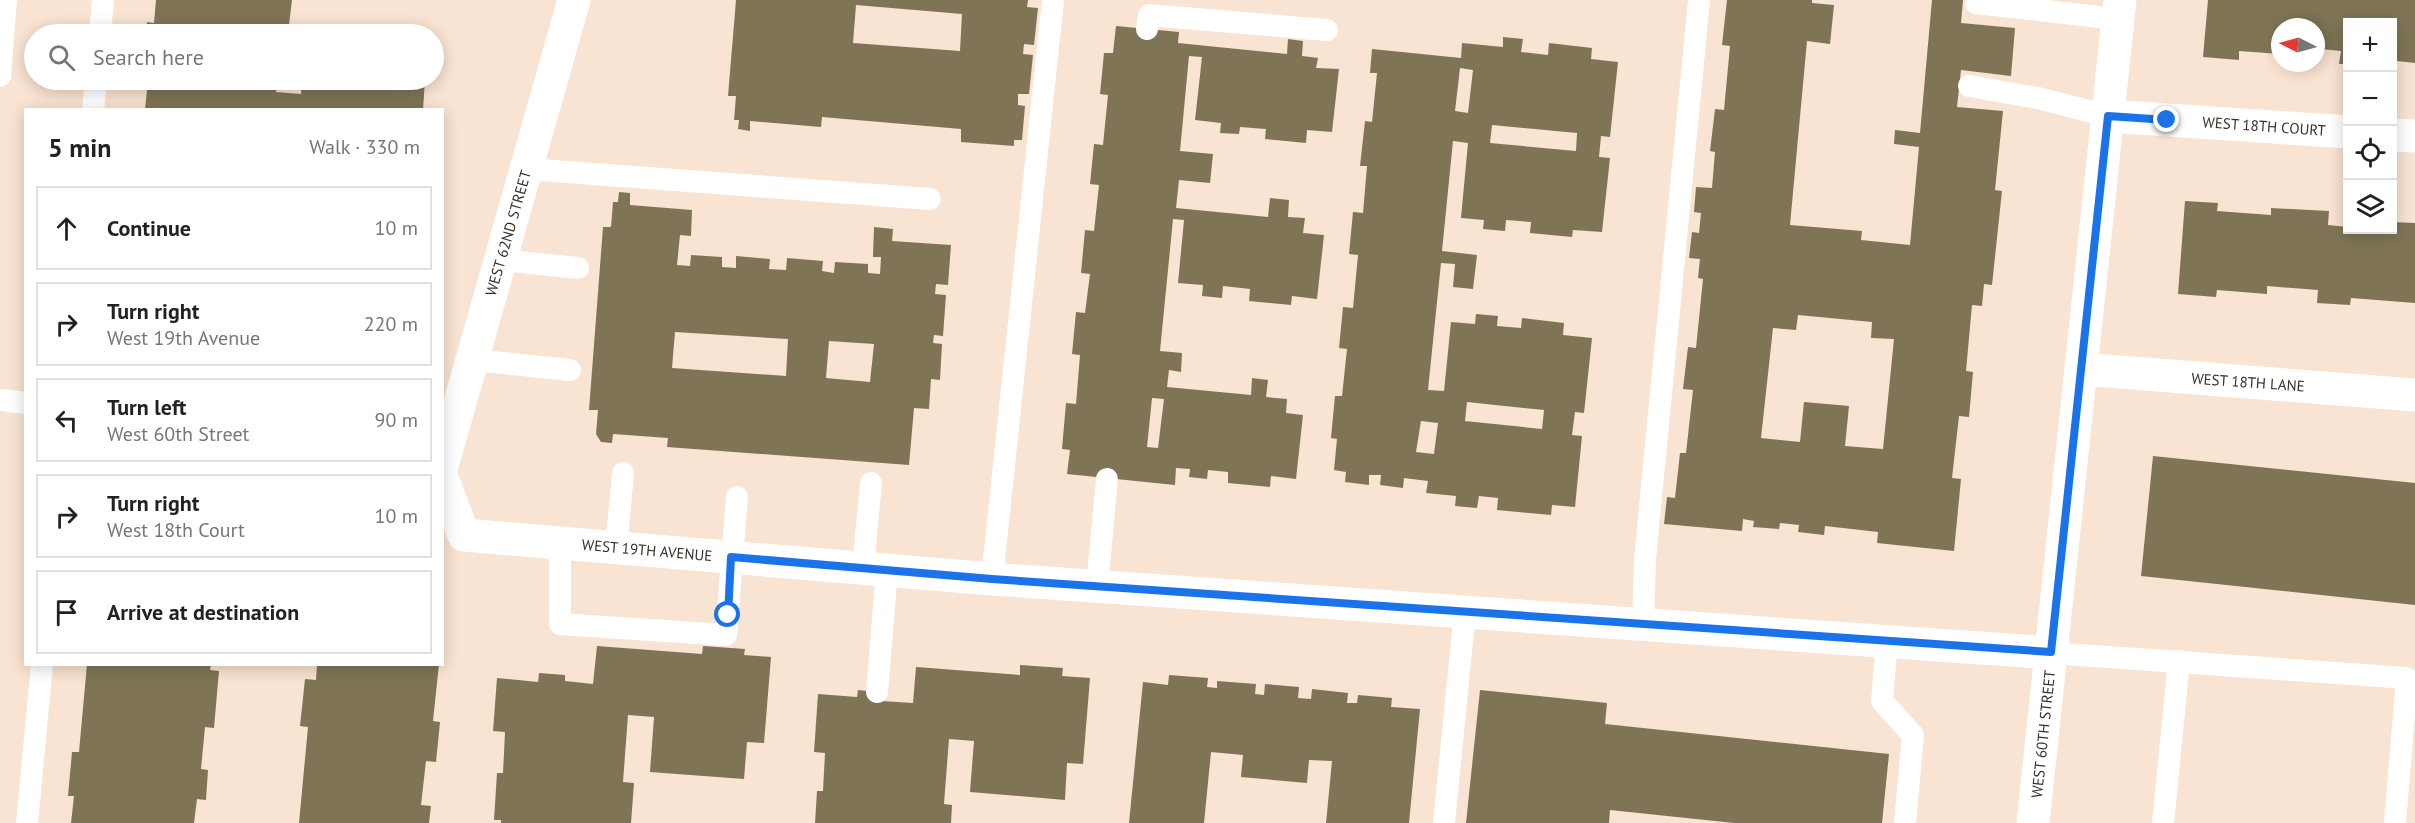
<!DOCTYPE html>
<meta charset="utf-8">
<style>
body{margin:0;font-family:"PT Sans",sans-serif;background:#f6f6f6;color:#222}
.controls{position:absolute;right:18px;top:18px;display:grid;overflow:hidden;border-radius:0px;box-shadow:0 3px 15px #0003}
.controls button{width:54px;height:54px;display:grid;place-items:center;padding:0;border:0;border-bottom:2px solid #e0e0e0;background:#fff;color:#222;font:30px sans-serif}
.compass{position:absolute;left:2271px;top:18px;width:54px;height:54px;border-radius:50%;background:#fff;box-shadow:0 3px 15px #0003;rotate:276deg}
.stop{position:absolute;width:18px;height:18px;margin:-14px;border:4px solid #1a73e8;border-radius:50%;background:#fff}
.stop.end{background:#1a73e8;border-color:#fff;box-shadow:0 2px 6px #0008}
.list{margin:0;padding:0;list-style:none}
h2{display:flex;justify-content:space-between;align-items:center;height:78px;margin:0;padding:0 24px;font-size:26px}
h2 small{font-size:20px;font-weight:400;color:#767676}
.list li{display:grid;grid-template-columns:39px 1fr auto;gap:18px;align-items:center;box-sizing:border-box;height:84px;margin:0 12px 12px;padding:0 12px;border:2px solid #e0e0e0;border-radius:0px}
.list b{display:block;font-size:22px;white-space:nowrap}
.list p{margin:0;font-size:20px;white-space:nowrap;color:#767676}
.list em{font-size:20px;font-style:normal;color:#767676}
.icon{flex:none;width:33px;height:33px;fill:none;stroke:currentColor;stroke-width:2;stroke-linecap:round;stroke-linejoin:round}
.map{position:relative;flex:none;width:2415px;height:823px;overflow:hidden}
.search{position:absolute;background:#fff;box-shadow:0 3px 15px #0003;left:24px;top:24px;width:420px;height:66px;display:flex;align-items:center;gap:15px;box-sizing:border-box;padding:0 21px;border-radius:33px;color:#767676;font-size:22px}
.panel{position:absolute;background:#fff;box-shadow:0 3px 15px #0003;left:24px;top:108px;width:420px;height:558px;border-radius:0px}
.map>svg:first-child{display:block}
.building{fill:#7f7556;fill-rule:evenodd}
.lines{fill:none;stroke-linecap:round;stroke-linejoin:round}
.lane{stroke:#fff;stroke-width:22}
.street{stroke:#fff;stroke-width:33}
.secondary{stroke:#fff;stroke-width:33}
.route{stroke:#1a73e8;stroke-width:8}
.labels{text-anchor:middle;dominant-baseline:central;stroke-width:6;stroke-linejoin:round;paint-order:stroke}
.street-label{font-size:15px;fill:#372f28;stroke:#fff}
</style>
<div class="map">
<svg width="2415" height="823" viewBox="0 0 2415 823">
<rect width="100%" height="100%" fill="#f9e3d2"/>
<g class="building">
<polygon points="156,0 292,0 289,25 281,25 280,34 146,34 147,22 154,23"/>
<path d="M736,0h292l-1,7 11,1 -4,37 -10,-1 -1,10 10,1 -4,39h-11v11l7,1 -3,34h-8v6l-53,-4v-13l-139,-12 -1,10 -71,-6v10l-12,-2 1,-9h-5l2,-24h-8zM856,5l106,9 -2,37 -107,-8z"/>
<path d="M1727,0h85v3l22,2 -4,39 -23,-3 -17,184 72,6 -1,9 49,5 9,-98 -25,-3 1,-14 25,3 12,-133h31l-2,23 54,5 -4,48 -50,-6 -4,37 46,4 -8,79 7,1 -10,94 -8,-1 -2,22 -10,-1 -6,66 7,1 -4,45 -10,-1 -7,62 9,1 -7,72 -77,-8 1,-11 -53,-6 -1,9 -26,-3 1,-7 -19,-2 -1,6 -26,-2 1,-6 -11,-2 -1,12 -78,-7 3,-27 8,1 5,-45h6l7,-63 -10,-1 5,-42 8,1 7,-69 -5,-1 2,-19 -11,-1 3,-26 7,1 2,-20 -7,-1 2,-25 16,1 3,-36 -5,-1 5,-42 9,1 6,-64 -8,-1zM1798,315l74,7 -1,16 23,1 -11,110 -38,-3 4,-40 -45,-4 -4,40 -39,-4 12,-110 23,2z"/>
<polygon points="2208,0 2415,0 2415,63 2397,61 2397,69 2392,69 2392,22 2348,22 2348,64 2339,64 2341,51 2320,49 2319,57 2316,57 2316,27 2280,27 2280,54 2239,51 2239,60 2203,57"/>
<path d="M1116,26l63,6 -1,11 109,11 1,-15 15,2 -1,15 16,2 -2,10 23,1 -7,63 -25,-2 -1,13 -41,-4 1,-10 -26,-2 -1,7 -19,-1 1,-10 -26,-3 7,-63 -13,-1 -9,95 33,3 -3,29 -31,-3 -3,28 92,9 2,-19 19,2 -1,17 17,1 -2,15 21,2 -7,64 -25,-3 -1,9 -42,-4 1,-12 -27,-3 -1,12 -20,-2 1,-11 -25,-2 6,-63 -11,-1 -13,132 22,2 -1,19 -12,-2 -2,17 84,8 1,-17 16,2 -2,17 21,2 -1,14 17,2 -7,64 -25,-3 -1,11 -42,-4v-11l-20,-2 -1,9 -18,-2 1,-8 -14,-1 -1,17 -108,-11 3,-24 -8,-1 4,-46 10,1 4,-49 -8,-1 4,-42 9,1 5,-39 -9,-1 4,-43 9,1 5,-46 -9,-1 4,-40 9,1 5,-50 -8,-1 4,-41h9zM1152,398l12,1 -6,49 -11,-1z"/>
<path d="M1503,37l20,2 -2,13 27,3 1,-12 43,5 -1,11 27,3 -8,75 -9,-1 -2,21 11,1 -8,74 -29,-2 -1,7 -42,-4 1,-11 -25,-2 -1,11 -22,-2 1,-9 -23,-2 7,-75 -15,-2 -11,110 35,4 -4,34 -20,-2 2,-23 -14,-1 -13,127 16,1 7,-69 24,2 1,-10 22,2 -1,10 24,2 1,-10 42,5 -1,12 29,3 -8,75 -9,-1 -3,23 10,1 -7,71 -23,-2 -1,10 -54,-5 1,-12 -19,-2 -2,12 -22,-2 1,-10 -30,-3 2,-12 -24,-3 -1,10 -23,-3 1,-10h-12v10l-24,-3 1,-10 -12,-2 3,-31 -6,-1 4,-42h7l5,-47 -8,-1 4,-41 10,1 5,-53 -9,-1 4,-42 10,1 4,-47h-7l5,-45 7,1 5,-49h-7l2,-24 89,9 1,-15 41,4zM1460,68l13,2 -5,43 -13,-2zM1492,125l85,8 -1,18 -86,-8zM1467,402l77,8 -2,19 -77,-8zM1421,421l17,2 -4,31 -18,-2z"/>
<polygon points="148,80 277,80 276,92 301,94 302,80 425,80 423,110 145,110"/>
<path d="M619,192l11,1v12l62,5 -1,26 -11,-1 -3,30 13,1 1,-11 31,2v10l14,1v-12l34,3 -1,10 17,1 1,-12 36,3 -1,10 12,2 1,-11 33,2v9l12,1 1,-17h-8l1,-30 19,2 -1,12 59,4 -3,40 -12,-1 -1,10 11,1 -3,41 -9,-1 -1,8 9,1 -2,36 -9,-1 -2,30 -15,-1 -5,57 -242,-18 1,-9 -55,-4 -1,9 -11,-1 -5,-8 2,-24h-9l14,-183h8l2,-25h5zM675,332l113,7 -2,37 -114,-8zM829,341l45,3 -4,38 -44,-4z"/>
<polygon points="2185,201 2218,203 2217,211 2271,215 2271,208 2329,211 2328,225 2348,227 2348,230 2392,230 2392,222 2415,223 2415,303 2351,298 2350,305 2317,303 2318,290 2267,286 2267,294 2217,290 2216,297 2178,294"/>
<polygon points="2153,456 2415,483 2415,605 2141,576"/>
<polygon points="597,646 702,654 703,646 745,649 744,655 771,657 764,743 747,742 744,779 650,772 654,717 628,715 623,782 634,783 631,823 501,823 501,820 494,820 497,773 503,773 505,732 493,731 497,678 538,682 539,673 565,675 565,681 593,684"/>
<polygon points="87,664 211,664 210,670 219,671 214,728 205,727 201,769 208,770 206,800 197,799 194,823 71,823 74,796 68,796 72,752 79,752"/>
<polygon points="317,664 439,664 433,721 440,722 436,762 426,761 421,805 431,806 429,823 299,823 308,727 300,726 305,679 316,680"/>
<polygon points="1020,665 1063,668 1062,676 1090,678 1083,764 1067,763 1065,800 970,792 974,741 949,739 944,804 952,805 951,823 815,823 817,791 823,791 825,753 814,752 818,694 857,697 858,690 877,692 881,701 913,703 916,667 1020,675"/>
<polygon points="1169,675 1208,678 1207,687 1217,688 1217,681 1256,684 1255,694 1264,695 1265,684 1299,687 1298,698 1311,699 1312,689 1348,693 1347,703 1357,703 1358,695 1392,698 1391,707 1420,709 1409,823 1326,823 1332,761 1309,760 1307,783 1241,777 1243,755 1211,752 1204,823 1129,823 1143,682 1168,685"/>
<polygon points="1480,690 1607,703 1605,724 1889,754 1882,823 1734,823 1610,810 1609,823 1466,823"/>
</g>
<g class="lines">
<g class="lane">
<polyline points="1976,3 2118,19"/>
<polyline points="1147,29 1149,15 1327,30"/>
<polyline points="100,34 103,0"/>
<polyline points="0,76 6,0"/>
<polyline points="1969,86 2038,98 2108,116"/>
<polyline points="93,110 96,80"/>
<polyline points="527,169 930,199"/>
<polyline points="501,260 578,268"/>
<polyline points="473,360 570,370"/>
<polyline points="0,400 26,403"/>
<polyline points="560,543 560,624 726,635 737,497"/>
<polyline points="616,548 623,473"/>
<polyline points="863,568 871,483"/>
<polyline points="992,579 1053,0"/>
<polyline points="1097,586 1107,479"/>
<polyline points="1643,624 1645,559 1699,0"/>
<polyline points="1887,641 1882,701 1913,735 1905,823"/>
<polyline points="2051,653 2407,678 2395,823"/>
<polyline points="877,692 887,570"/>
<polyline points="27,823 42,664"/>
<polyline points="1444,823 1465,611"/>
<polyline points="2163,823 2179,661"/>
</g>
<g class="street">
<polyline points="2108,116 2348,132"/>
<polyline points="2392,135 2415,136"/>
<polyline points="2081,369 2415,395"/>
<polyline points="442,466 574,0"/>
<polyline points="442,478 464,535 992,579 2051,653"/>
</g>
<polyline class="secondary" points="2033,823 2120,0"/>
</g>
<g class="lines">
<polyline class="route" points="728,615 731,557 992,579 2051,652 2108,116 2167,120"/>
</g>
<g class="labels">
<g class="street-label">
<text transform="translate(2264 126) rotate(4)">WEST 18TH COURT</text>
<text transform="translate(508 233) rotate(-74)">WEST 62ND STREET</text>
<text transform="translate(2248 382) rotate(4)">WEST 18TH LANE</text>
<text transform="translate(647 550) rotate(5)">WEST 19TH AVENUE</text>
<text transform="translate(2043 734) rotate(-84)">WEST 60TH STREET</text>
</g>
</g>
</svg>
<div class="controls">
<button>+</button>
<button>−</button>
<button><svg class="icon" aria-label="locate" viewBox="0 0 24 24"><circle cx="12" cy="12" r="6"/><path d="M12 2v4M12 18v4M2 12h4M18 12h4"/></svg></button>
<button><svg class="icon" aria-label="layers" viewBox="0 0 24 24"><path d="M12 4l9 5-9 5-9-5zM3 14l9 5 9-5"/></svg></button>
</div>
<svg class="compass" viewBox="-18 -18 36 36"><path d="M0-13l5 13h-10z" fill="#e53935"/><path d="M0 13l5-13h-10z" fill="#767676"/></svg>
<div class="stop" style="left:728px;top:615px"></div>
<div class="stop end" style="left:2167px;top:120px"></div>
<div class="search"><svg class="icon" aria-label="search" viewBox="0 0 24 24"><circle cx="10" cy="10" r="6"/><path d="M15 15l6 6"/></svg>Search here</div>
<section class="panel">
<h2>5 min<small>Walk · 330 m</small></h2>
<ul class="list">
<li><svg class="icon" aria-label="ahead" viewBox="0 0 24 24"><path d="M12 20V5M6 11l6-6 6 6"/></svg><div><b>Continue</b></div><em>10 m</em></li>
<li><svg class="icon" aria-label="right" viewBox="0 0 24 24"><path d="M7 20v-9h11M14 6l5 5-5 5"/></svg><div><b>Turn right</b><p>West 19th Avenue</p></div><em>220 m</em></li>
<li><svg class="icon" aria-label="left" viewBox="0 0 24 24"><path d="M17 20v-9H6M10 6l-5 5 5 5"/></svg><div><b>Turn left</b><p>West 60th Street</p></div><em>90 m</em></li>
<li><svg class="icon" aria-label="right" viewBox="0 0 24 24"><path d="M7 20v-9h11M14 6l5 5-5 5"/></svg><div><b>Turn right</b><p>West 18th Court</p></div><em>10 m</em></li>
<li><svg class="icon" aria-label="arrive" viewBox="0 0 24 24"><path d="M6 21V4h12l-3 4 3 4H6"/></svg><div><b>Arrive at destination</b></div></li>
</ul>
</section>
</div>
